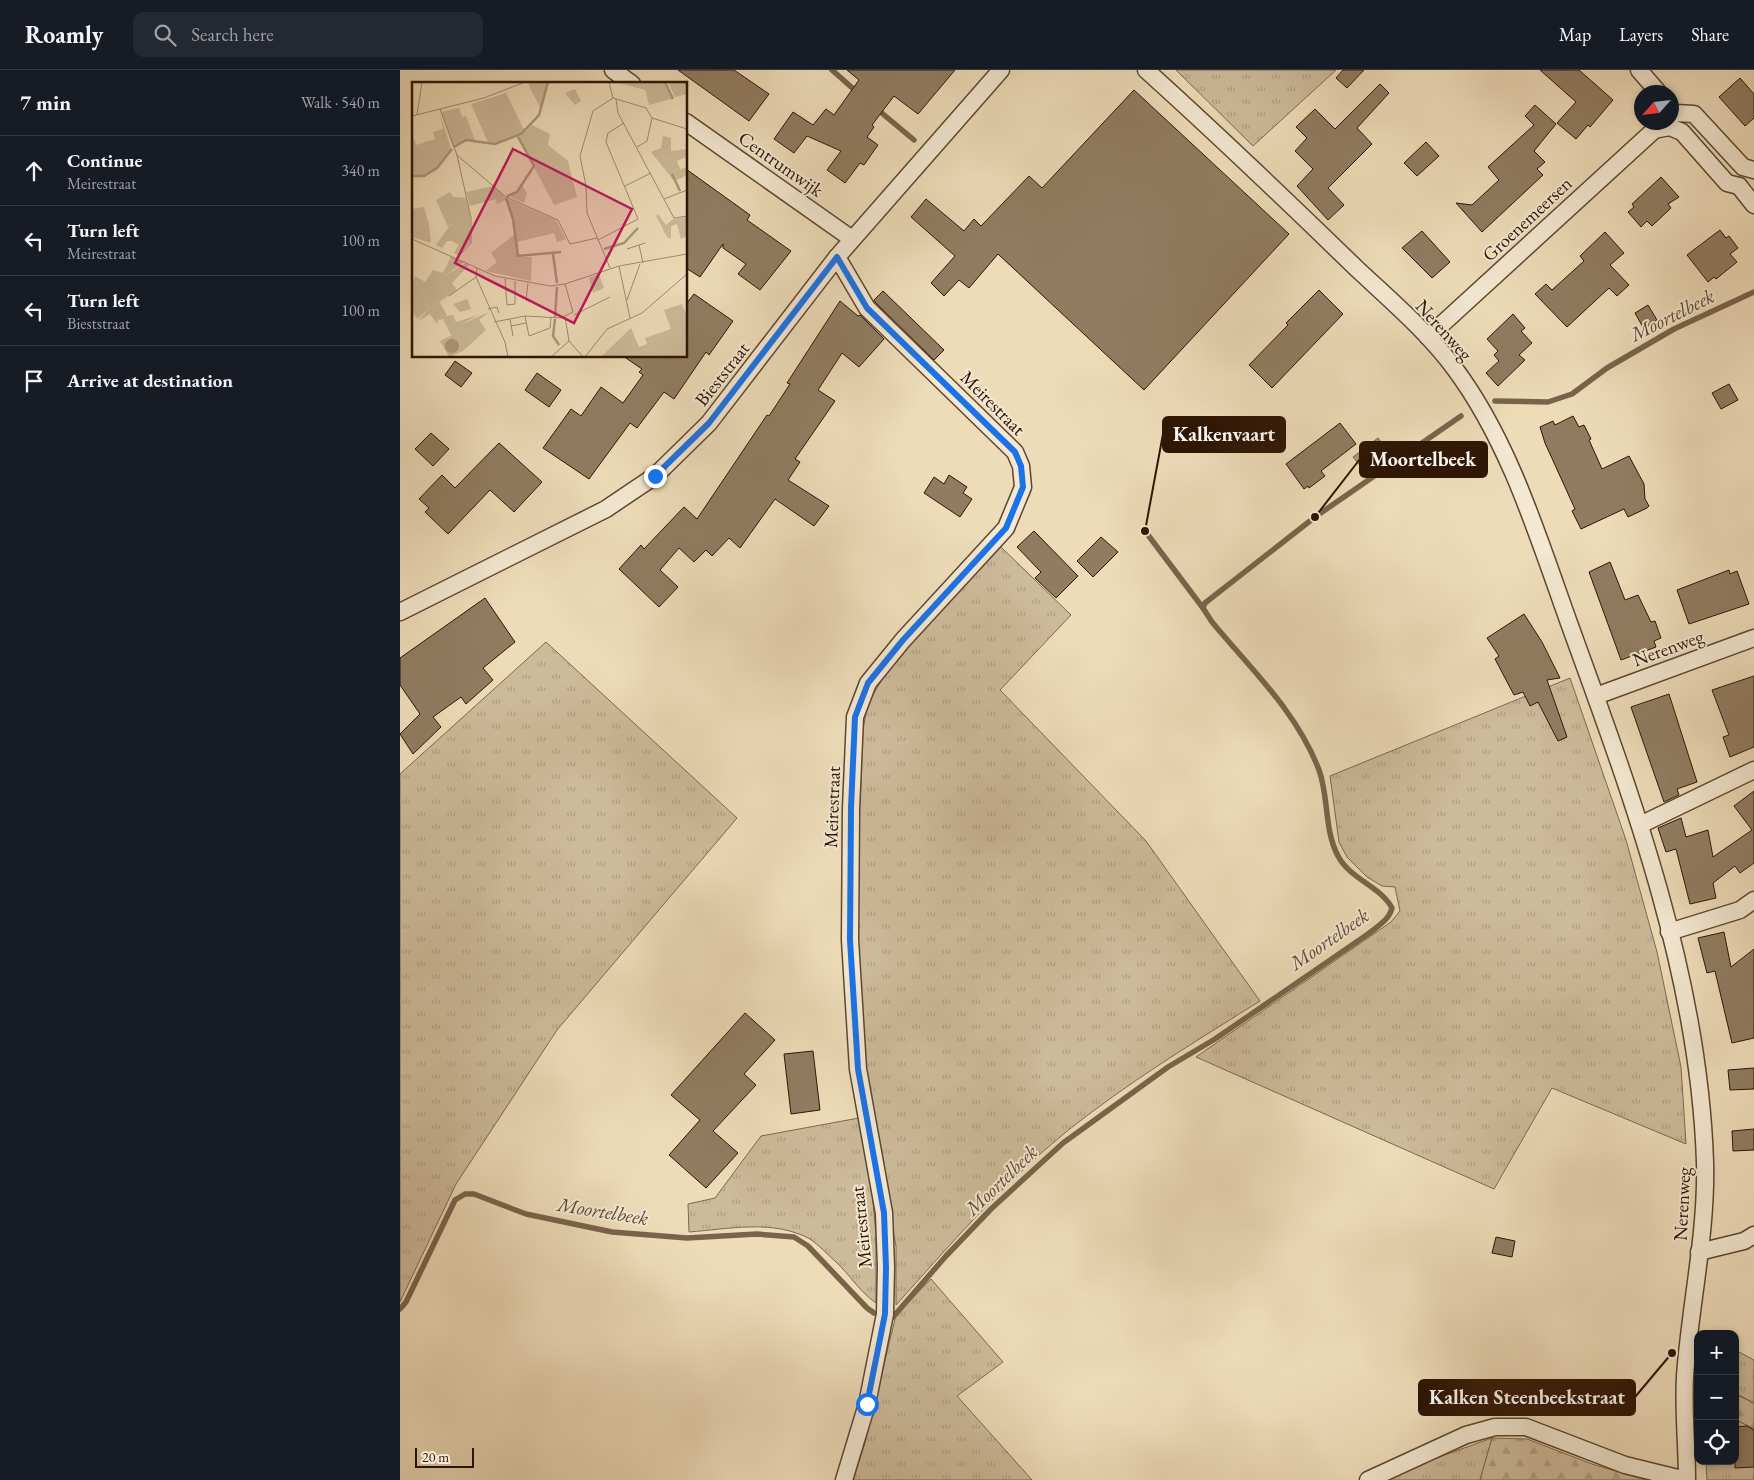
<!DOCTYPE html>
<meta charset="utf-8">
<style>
body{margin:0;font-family:"EB Garamond",serif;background:#242831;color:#f1f3f6}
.controls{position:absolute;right:15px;bottom:15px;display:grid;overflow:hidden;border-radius:10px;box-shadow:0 2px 8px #0003}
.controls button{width:45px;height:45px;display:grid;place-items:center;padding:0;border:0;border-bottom:1px solid #363941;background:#171b24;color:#f1f3f6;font:25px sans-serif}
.compass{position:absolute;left:1234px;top:15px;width:45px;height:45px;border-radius:50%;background:#171b24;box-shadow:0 2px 8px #0003;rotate:243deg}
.scale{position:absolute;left:15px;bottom:12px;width:59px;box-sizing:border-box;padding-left:5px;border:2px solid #2d1504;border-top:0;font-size:14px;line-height:18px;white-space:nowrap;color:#2d1504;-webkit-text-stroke:4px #f4e8d2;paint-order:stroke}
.stop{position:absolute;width:15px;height:15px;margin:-11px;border:4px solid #1a73e8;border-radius:50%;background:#fff}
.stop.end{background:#1a73e8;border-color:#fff;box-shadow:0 1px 5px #0008}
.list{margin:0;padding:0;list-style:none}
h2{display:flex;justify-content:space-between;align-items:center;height:65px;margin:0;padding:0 20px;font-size:21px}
h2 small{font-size:16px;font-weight:400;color:#9ea1a6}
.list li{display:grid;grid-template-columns:32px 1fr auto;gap:15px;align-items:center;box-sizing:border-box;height:70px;padding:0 20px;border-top:1px solid #363941}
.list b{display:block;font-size:19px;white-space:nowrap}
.list p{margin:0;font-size:16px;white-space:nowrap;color:#9ea1a6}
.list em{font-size:16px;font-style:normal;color:#9ea1a6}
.icon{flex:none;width:28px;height:28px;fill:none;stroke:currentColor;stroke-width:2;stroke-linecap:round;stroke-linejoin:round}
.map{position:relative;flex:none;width:1354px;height:1410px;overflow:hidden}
header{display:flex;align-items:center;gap:30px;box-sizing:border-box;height:70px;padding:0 25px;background:#171b24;border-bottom:1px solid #363941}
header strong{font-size:24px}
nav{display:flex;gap:28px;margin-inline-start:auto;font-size:18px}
.search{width:350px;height:45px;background:#242831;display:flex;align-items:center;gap:12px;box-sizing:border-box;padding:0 18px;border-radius:10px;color:#9ea1a6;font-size:19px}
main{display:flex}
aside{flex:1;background:#171b24}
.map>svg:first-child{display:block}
.grass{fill:url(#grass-tufts);stroke:#7d684f}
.forest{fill:url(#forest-firs);stroke:#7d684f}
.water{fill:url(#water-ripples);stroke:#79644b}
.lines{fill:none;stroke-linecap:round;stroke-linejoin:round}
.stream{stroke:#79644b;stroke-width:5.5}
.building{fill:#917c62;stroke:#2d1504}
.street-casing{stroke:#5d4731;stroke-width:19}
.street{stroke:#f4e8d2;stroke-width:16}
.route{stroke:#1a73e8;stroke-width:6}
.labels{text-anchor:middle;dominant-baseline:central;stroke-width:4;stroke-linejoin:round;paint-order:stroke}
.street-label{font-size:19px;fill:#2d1504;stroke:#f4e8d2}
.water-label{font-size:20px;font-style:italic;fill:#604934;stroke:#f4e8d2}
.inset-river{fill:none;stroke:#ac987b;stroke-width:2.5}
.inset-road{fill:none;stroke:#a18c71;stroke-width:1}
.view{fill:#c2185b;fill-opacity:0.15;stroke:#c2185b;stroke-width:2.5}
.inset-edge{fill:none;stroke:#2d1504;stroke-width:2.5}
.leader{fill:none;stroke:#2d1504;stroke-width:2}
.callout-dot{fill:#2d1504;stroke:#f4e8d2;stroke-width:2}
.callout{fill:#2d1504;stroke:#2d1504;stroke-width:2}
.callout-label{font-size:20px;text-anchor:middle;font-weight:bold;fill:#fff}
</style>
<header>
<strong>Roamly</strong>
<div class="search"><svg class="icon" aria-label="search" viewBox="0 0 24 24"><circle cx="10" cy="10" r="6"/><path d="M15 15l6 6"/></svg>Search here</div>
<nav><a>Map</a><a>Layers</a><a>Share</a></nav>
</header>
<main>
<aside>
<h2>7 min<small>Walk · 540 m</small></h2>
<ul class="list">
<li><svg class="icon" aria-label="ahead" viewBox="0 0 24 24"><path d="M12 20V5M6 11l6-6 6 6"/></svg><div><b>Continue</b><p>Meirestraat</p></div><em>340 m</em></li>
<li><svg class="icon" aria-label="left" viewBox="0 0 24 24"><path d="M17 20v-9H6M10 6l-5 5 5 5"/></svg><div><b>Turn left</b><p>Meirestraat</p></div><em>100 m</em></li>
<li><svg class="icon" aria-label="left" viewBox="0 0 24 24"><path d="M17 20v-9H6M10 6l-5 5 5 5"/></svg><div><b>Turn left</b><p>Bieststraat</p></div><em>100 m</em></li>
<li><svg class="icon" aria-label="arrive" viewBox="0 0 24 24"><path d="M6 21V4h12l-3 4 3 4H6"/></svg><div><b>Arrive at destination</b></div></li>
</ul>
</aside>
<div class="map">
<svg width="1354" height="1410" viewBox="0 0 1354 1410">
<defs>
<pattern id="grass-tufts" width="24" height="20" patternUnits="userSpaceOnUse" patternTransform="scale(1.25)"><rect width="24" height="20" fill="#cdba9a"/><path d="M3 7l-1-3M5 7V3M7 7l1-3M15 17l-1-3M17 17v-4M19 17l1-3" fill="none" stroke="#b09f83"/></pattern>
<pattern id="forest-firs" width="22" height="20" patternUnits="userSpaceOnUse" patternTransform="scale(1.25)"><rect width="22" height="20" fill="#cdba9a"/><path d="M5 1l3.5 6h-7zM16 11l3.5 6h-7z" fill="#b09f83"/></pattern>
<pattern id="water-ripples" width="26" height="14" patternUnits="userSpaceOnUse" patternTransform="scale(1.25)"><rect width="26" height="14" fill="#ac987b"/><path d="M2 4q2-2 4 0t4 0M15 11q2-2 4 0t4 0" fill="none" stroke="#8c7b63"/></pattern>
</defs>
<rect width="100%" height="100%" fill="#eedcb9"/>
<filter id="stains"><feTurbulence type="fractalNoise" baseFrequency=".004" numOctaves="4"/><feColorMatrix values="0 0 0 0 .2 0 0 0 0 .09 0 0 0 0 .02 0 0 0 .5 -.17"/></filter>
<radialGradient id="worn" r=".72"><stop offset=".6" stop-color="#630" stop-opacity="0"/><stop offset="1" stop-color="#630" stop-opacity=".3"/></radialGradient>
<g class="grass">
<polygon points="776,0 936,0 853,76"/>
<path d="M601,477l70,68 -71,75 146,151 114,160c-67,42 -133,82 -194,131 -63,51 -116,113 -170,173v-59l-28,-151 -11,-145 1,-101 5,-120 5,-26 24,-40z"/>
<polygon points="146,572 337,748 157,960 56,1114 0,1232 0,704"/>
<polygon points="1170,608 1226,770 1257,882 1281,997 1286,1074 1152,1018 1094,1119 796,987 991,852 1000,841 995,817 982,816 967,807 947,787 939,772 930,706"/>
<path d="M459,1048l13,73 4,44v68c-18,-13 -25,-27 -40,-41 -8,-7 -17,-17 -26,-23 -37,-20 -81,-10 -121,-7l-1,-28 27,-6 46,-62z"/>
<polygon points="531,1209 603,1292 557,1326 632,1410 453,1410 465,1373 496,1245"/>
<polygon points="1335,1280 1354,1290 1354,1333 1335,1323"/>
<polygon points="1335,1349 1354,1359 1354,1410 1307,1410 1306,1391 1335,1391"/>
<polygon points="1092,1368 1080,1410 989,1410 1028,1391"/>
</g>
<g class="forest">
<polygon points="1335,1324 1354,1333 1354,1359 1335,1349"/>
<polygon points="1092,1368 1127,1369 1192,1394 1246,1410 1080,1410"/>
</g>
<polygon class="water" points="978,368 986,378 961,397 953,387"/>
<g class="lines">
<g class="stream">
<polyline points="432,0 458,23"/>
<polyline points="477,39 514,70"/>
<polyline points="1095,331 1148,332 1172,324 1207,298 1274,259 1354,222"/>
<polyline points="803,538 805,533 915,447 1061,346"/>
<polyline points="0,1239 6,1232 55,1130 65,1124 74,1124 126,1144 212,1162 287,1168 357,1164 394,1167 408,1176 467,1238 474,1243"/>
<path d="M493,1247l53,-61 45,-47 72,-66 105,-76 47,-28 153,-105c10,-8 21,-14 24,-26 -12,-22 -42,-29 -54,-52 -14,-26 -9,-59 -19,-86 -22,-58 -68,-101 -107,-148l-9,-14 -58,-77"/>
</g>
</g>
<g class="building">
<polygon points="278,0 334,0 369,24 349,51"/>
<polygon points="447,0 555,0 518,44 494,26 472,55 474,57 467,67 478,75 464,95 460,93 445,113 427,100 441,81 407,66 394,83 374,69 393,42 413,55 426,39 434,45 459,10"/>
<polygon points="943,0 964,0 947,18 936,8"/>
<polygon points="1140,0 1179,0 1213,30 1190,57 1188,55 1176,69 1157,53 1176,32"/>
<polygon points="1340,8 1354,24 1354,48 1345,56 1319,27"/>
<polygon points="980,14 989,23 957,58 972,74 928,118 944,135 928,150 897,116 913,99 895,81 907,68 896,57 915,39 935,59"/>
<polygon points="734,20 889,164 744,320 598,184 569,218 559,210 544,226 531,213 555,186 511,147 526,129 564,161 574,149 581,156 629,106 642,118"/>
<polygon points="1135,35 1156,54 1134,81 1145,92 1137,99 1143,105 1082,162 1056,133 1072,135 1099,110 1088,97 1134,55 1125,46"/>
<polygon points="1026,72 1039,86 1017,106 1004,93"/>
<polygon points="286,99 350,145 347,150 391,181 360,220 338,204 346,194 323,178 323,174 300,207 286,198"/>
<polygon points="1261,107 1279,127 1268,134 1271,138 1252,156 1247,151 1241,157 1228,142 1234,137 1232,134"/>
<polygon points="1320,160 1326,168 1329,166 1338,178 1330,184 1337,192 1316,209 1314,207 1308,212 1287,185"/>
<polygon points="1022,161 1050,192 1032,208 1002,178"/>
<polygon points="1205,162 1224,183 1210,195 1229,215 1217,226 1209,218 1167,257 1135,224 1146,214 1152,220 1184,191 1180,186"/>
<polygon points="919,220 943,244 872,318 849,295 888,255 886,253"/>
<polygon points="483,221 544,280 534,290 475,232 474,230"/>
<polygon points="294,224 333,251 309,285 306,282 274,329 264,322 237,358 230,353 189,409 143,378 171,339 181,346 201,317 223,333 243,305 239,302 242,299 223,286 286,286 286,234"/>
<polygon points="440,231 458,246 460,245 484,269 459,297 442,283 418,320 435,331 395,389 400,392 388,410 429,436 414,456 375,429 340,478 329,468 312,486 306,480 294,492 279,478 260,500 278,517 259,537 219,499 241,475 244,479 284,437 297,449 367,345 369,346 390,314 387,313"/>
<polygon points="1248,235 1257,250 1244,259 1235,243"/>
<polygon points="1113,244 1125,258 1121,261 1132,273 1119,285 1125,290 1098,316 1086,303 1099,291 1094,285 1098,281 1087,269"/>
<polygon points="55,291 72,303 61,317 45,305"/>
<polygon points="137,303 161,320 149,337 125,320"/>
<polygon points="1329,314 1338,330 1321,339 1312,323"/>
<polygon points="1173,346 1179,357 1184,355 1191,369 1189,370 1202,399 1229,386 1244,414 1245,429 1249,436 1247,438 1228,447 1224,439 1181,459 1172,441 1175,439 1145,373 1140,357 1153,351 1155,355"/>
<polygon points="940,353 956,374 921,401 925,406 909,418 908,416 904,419 886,394"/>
<polygon points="31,363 49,379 33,396 15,379"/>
<polygon points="99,373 142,412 114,442 90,420 48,464 25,442 29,438 19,429 42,405 55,418"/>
<polygon points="549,405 567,417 563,423 572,429 560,447 524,423 534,407 544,414"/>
<polygon points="634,461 678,506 656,528 635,508 641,502 617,477"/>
<polygon points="701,467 718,482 693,507 677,491"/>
<polygon points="1210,492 1225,530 1238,525 1251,552 1255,551 1261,568 1254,571 1256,577 1221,590 1189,502"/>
<polygon points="1329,500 1330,504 1337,501 1349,534 1289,554 1277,520"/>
<polygon points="85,528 115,572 83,598 93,610 66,634 61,627 33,647 41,657 13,684 0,664 20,644 0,615 0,588"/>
<polygon points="1124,544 1142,572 1160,608 1147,610 1167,667 1158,671 1138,632 1130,636 1123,622 1114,625 1095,589 1099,586 1087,568"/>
<polygon points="1354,606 1354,677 1330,687 1323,667 1329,665 1312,620"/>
<polygon points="1269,624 1297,712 1277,719 1279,725 1264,732 1231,637"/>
<polygon points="1354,721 1354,793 1340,803 1335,796 1313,813 1316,828 1290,834 1276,779 1266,782 1258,758 1281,748 1286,767 1308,760 1313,787 1352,760 1334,736"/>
<polygon points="1324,862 1331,897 1354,879 1354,968 1332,973 1315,901 1307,903 1298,868"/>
<polygon points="345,943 375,970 344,1004 356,1015 313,1061 338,1083 306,1118 269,1085 300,1050 271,1025"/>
<polygon points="413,981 420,1040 391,1044 384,984"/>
<polygon points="1354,998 1354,1019 1330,1020 1328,1000"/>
<polygon points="1354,1059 1354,1080 1333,1081 1332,1061"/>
<polygon points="1096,1167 1115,1171 1112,1187 1092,1183"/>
<polygon points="1347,1356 1354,1360 1354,1397 1335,1398 1335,1357"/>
</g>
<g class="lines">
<defs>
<g id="street">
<polyline points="213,0 232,14"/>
<path d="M746,0c71,64 140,130 209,197 34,32 72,64 100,102 55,74 83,168 114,254 63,173 130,353 136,539 2,71 -15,144 -20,214 -2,34 2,70 2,104"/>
<polyline points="1239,0 1258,22"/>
<polyline points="1272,46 1275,43 1294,44 1343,97 1354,100"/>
<polyline points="286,52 452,169"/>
<polyline points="1253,60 1270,57 1282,62 1327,113 1339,116"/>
<polyline points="1339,116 1354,135"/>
<polyline points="437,187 467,238 615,382 621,396 623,417 606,458 503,570 468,613 455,647 451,739 450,870 458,999 484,1143 486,1197 485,1244 467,1334 444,1410"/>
<polyline points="1028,267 1263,52"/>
<polyline points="0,542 206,439 255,406 309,353 437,187 601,0"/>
<polyline points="1196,626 1354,568"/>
<polyline points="1240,755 1354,700"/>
<polyline points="1269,862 1340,840 1354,830"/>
<polyline points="1299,1182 1344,1171 1354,1165"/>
<polyline points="968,1410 1066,1365 1095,1357 1126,1357 1225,1395 1286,1410"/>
</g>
</defs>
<use href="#street" class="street-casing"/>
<use href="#street" class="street"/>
</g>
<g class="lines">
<polyline class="route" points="255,406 309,353 437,187 467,238 615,382 621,396 623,417 606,458 503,570 468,613 455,647 451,738 450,870 458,999 484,1143 486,1197 485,1244 467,1334"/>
</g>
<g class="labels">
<g class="street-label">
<text transform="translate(381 94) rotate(35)">Centrumwijk</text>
<text transform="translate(1127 149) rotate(-43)">Groenemeersen</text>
<text transform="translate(1044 260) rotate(48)">Nerenweg</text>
<text transform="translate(322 304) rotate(-52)">Bieststraat</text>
<text transform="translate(593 333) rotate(45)">Meirestraat</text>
<text transform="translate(1268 578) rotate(-20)">Nerenweg</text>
<text transform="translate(432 737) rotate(-88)">Meirestraat</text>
<text transform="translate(1282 1134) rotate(-87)">Nerenweg</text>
<text transform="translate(461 1157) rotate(-96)">Meirestraat</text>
</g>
<g class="water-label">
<text transform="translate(1272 245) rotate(-27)">Moortelbeek</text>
<text transform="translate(929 869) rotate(-35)">Moortelbeek</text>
<text transform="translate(601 1110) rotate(-44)">Moortelbeek</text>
<text transform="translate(203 1141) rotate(9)">Moortelbeek</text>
</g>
</g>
<g transform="translate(12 12)">
<rect width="275" height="275" fill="#eedcb9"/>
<path d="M120,0h16l-7,27 -13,-25zM256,0h19v12l-12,3zM163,7l6,12 -6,4 -10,-12zM94,11l19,39 7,-7 18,9 -2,11 20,16 9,36 -23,8 -36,-68 5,-4 -25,10 -10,-1 -17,-38zM47,26l3,9 4,-1 9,24 -13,1 -9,6 -12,-35zM28,31l11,36 -16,20 -10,7 -13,1v-37h3l1,5 19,-6 -2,-7 10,-3zM110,102l5,10 -3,9 -16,-7 10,-4zM81,104l13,12 50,22 10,19 -9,3 -3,-9 -37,9 -10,-43 -10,5 -1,-5 -26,7 -4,-14zM38,110l3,5 13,1 4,17v27l-19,-18 -3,3 -12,-27zM12,125l5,17 2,19 -19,-6v-28zM103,152l3,23h14l-1,24 -45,-10 11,-9 -6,-9zM39,174l13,6 -21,15 23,-14 3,2 -17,18 5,7 -27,18 -8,-16 16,-9 4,4 -2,-5 -20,10 9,17 -12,10 -5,-8v-27l3,-8 10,6 8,-12 10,3zM187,192l5,14 -11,5 -4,-15zM55,217l4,10 -11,3 -7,-8zM29,222l6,12 6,-1 3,7 22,-7 -18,10 2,5 -11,5 -8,-16 -5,1 -6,-7z" fill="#cdba9a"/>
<path d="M231,0l2,8 -26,-7v-1zM251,54l8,2v13l16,-2v8l-10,4 3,8 7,-2v8l-13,6 -23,-29 10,-4zM246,132l8,11 7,-6 14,-2v19l-6,3 -4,-15 -6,2v13l-4,-2 -11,-21zM39,142l19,18 -12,13 -4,-2 5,-8 -7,-4h-5l-5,7 -6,-3zM28,197l2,8 -4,-4 -16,9 8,16 9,-6 2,2 -9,9 5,4 1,8 -8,-11 -12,7 11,-12 -10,-17zM77,230l-10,8 7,10 -23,21 -14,6 -9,-16 22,-11 -2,-5z" fill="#cdba9a"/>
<path d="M270,222l5,13v40h-86l30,-29 8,19 8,-3 -2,-6 26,-9 -7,-19z" fill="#cdba9a"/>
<path d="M231,0h22l9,16 -25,7z" fill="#cdba9a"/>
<path d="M33 264a7 7 0 1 1 14 0a7 7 0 1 1-14 0Z" fill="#ac987b"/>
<path class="inset-river" d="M253,0l8,17M42,65l12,-7 29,4 26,-10 18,-19 9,-33M260,92l8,17M0,94h12l13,-8 15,-19M95,114l10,-4 17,-26 -16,-29M94,116l7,21 5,37 43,-4M192,167l20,-6 14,-15M141,172l4,29M143,235l2,-30M143,237l-2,17 6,9"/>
<path class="inset-road" d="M197,0l4,16 33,10 6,10M204,17l2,14 56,105 13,-2M28,27l17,46 14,63v25l-13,14M5,33l5,-33M0,34l72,-18 41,-16M240,36l35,11M225,65l10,-6 5,-23M45,73l49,42 52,23 12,24 27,-6M213,104l26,-13M252,117l23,-9M0,157l83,37 55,10 15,-2 54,-18 68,-12M186,158l40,-21 -32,-77 2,-9 16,-10M227,163l4,18M215,167l18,-6M207,184l11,52M65,186l-1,9 29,65 3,15M198,186l-23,-55 -1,-27 -6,-30 13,-45 20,-13M93,197l2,26 8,-1v-23M116,201l-2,17 3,1M153,202l8,28M37,214l27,-19M215,218l13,-36M76,227l9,-2 2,6M162,233l36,-18M113,234l4,20 21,-8 1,-10M153,235l4,24 14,16M98,237l3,17M82,240l31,-6 36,2 12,-6M99,244l15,-3M139,275l18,-16M173,275l22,-28 35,-16 45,-39"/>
<path class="view" d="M101,67l119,60 -58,114 -119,-60z"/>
<rect width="275" height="275" class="inset-edge"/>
</g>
<path class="leader" d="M745 461L763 364M915 447L960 389M1272 1283L1235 1327"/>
<g class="callout-dot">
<circle cx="745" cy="461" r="5"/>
<circle cx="915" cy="447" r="5"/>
<circle cx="1272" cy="1283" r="5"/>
</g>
<g class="callout">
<rect x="763" y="347" width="122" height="35" rx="5"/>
<rect x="960" y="372" width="127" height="35" rx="5"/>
<rect x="1019" y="1310" width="216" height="35" rx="5"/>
</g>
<g class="callout-label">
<text x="824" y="371">Kalkenvaart</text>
<text x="1023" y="396">Moortelbeek</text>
<text x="1127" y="1334">Kalken Steenbeekstraat</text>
</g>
<rect width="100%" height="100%" filter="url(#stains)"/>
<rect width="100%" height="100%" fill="url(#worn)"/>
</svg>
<div class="controls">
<button>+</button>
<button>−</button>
<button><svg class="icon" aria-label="locate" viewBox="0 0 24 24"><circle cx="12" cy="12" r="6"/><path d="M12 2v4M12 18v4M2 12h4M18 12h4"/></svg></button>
</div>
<svg class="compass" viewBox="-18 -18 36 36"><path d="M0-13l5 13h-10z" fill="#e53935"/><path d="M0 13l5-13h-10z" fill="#9ea1a6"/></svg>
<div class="scale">20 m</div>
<div class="stop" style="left:467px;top:1334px"></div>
<div class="stop end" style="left:255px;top:406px"></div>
</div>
</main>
